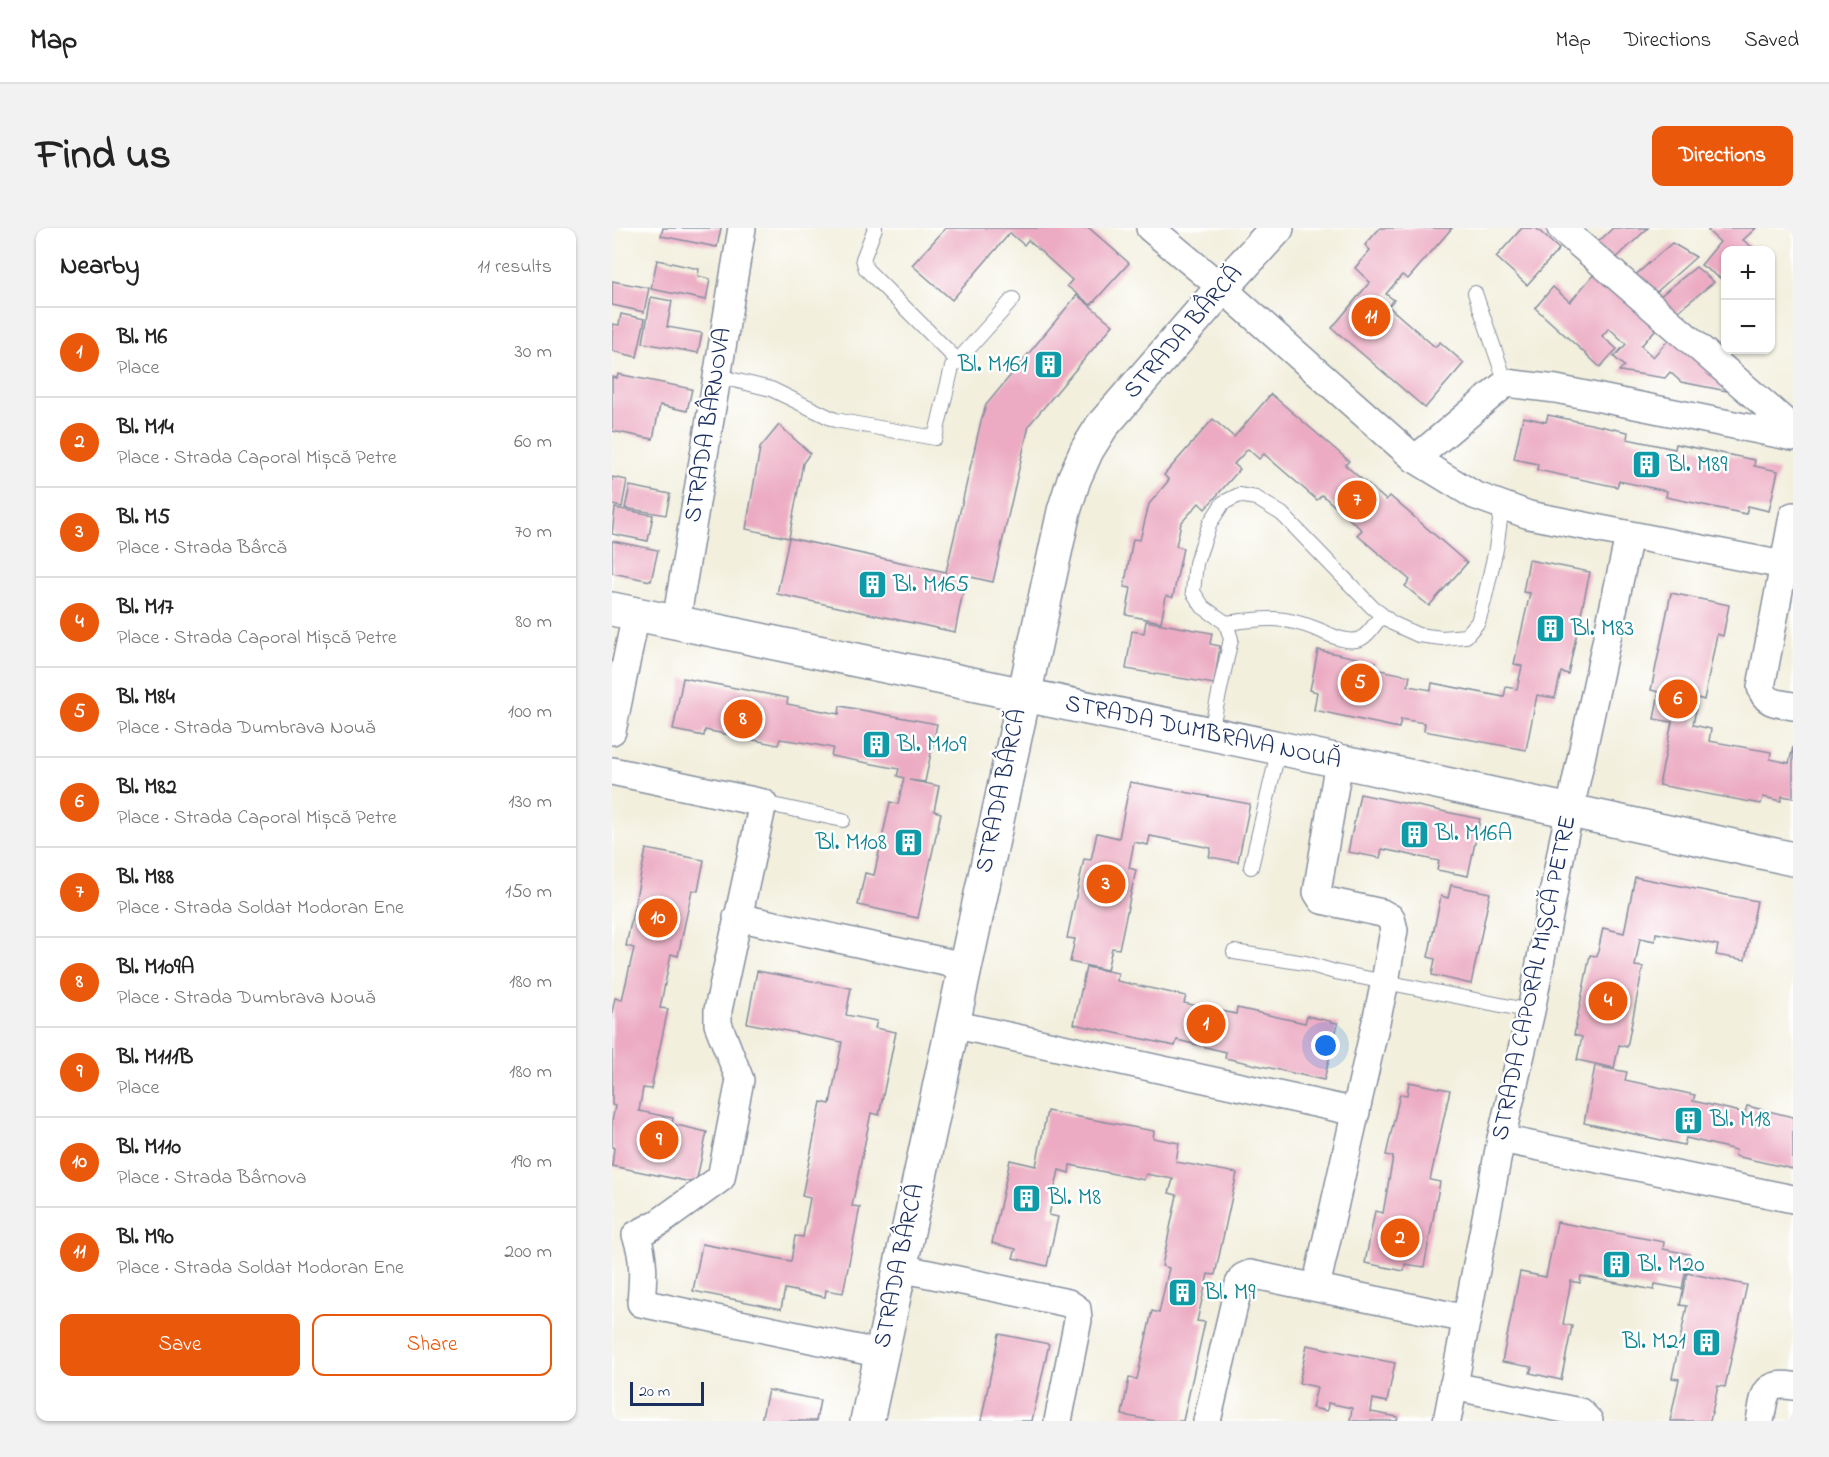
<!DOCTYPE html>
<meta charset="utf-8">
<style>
body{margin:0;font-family:"Indie Flower",sans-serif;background:#f2f2f2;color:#222}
.controls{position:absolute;right:18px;top:18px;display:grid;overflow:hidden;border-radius:12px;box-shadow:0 2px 4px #0004}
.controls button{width:54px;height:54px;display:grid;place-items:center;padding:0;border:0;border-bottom:2px solid #e0e0e0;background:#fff;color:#222;font:30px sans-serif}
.scale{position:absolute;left:18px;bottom:15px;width:74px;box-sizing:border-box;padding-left:6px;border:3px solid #1b2f5e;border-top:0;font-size:16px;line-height:21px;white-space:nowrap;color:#1b2f5e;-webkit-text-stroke:4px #fff;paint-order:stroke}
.you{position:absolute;left:714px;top:818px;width:21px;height:21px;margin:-15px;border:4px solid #fff;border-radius:50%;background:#1a73e8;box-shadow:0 0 0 9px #1a73e833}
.badge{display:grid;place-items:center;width:39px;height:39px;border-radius:50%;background:#ea580c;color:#fff;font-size:20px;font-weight:700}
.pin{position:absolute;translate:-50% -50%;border:3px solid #fff;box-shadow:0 2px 6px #0006}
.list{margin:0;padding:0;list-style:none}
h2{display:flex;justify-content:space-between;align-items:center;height:78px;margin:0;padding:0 24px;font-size:26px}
h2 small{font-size:20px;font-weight:400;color:#767676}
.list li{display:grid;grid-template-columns:39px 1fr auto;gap:18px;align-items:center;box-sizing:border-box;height:90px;padding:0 24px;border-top:2px solid #e0e0e0}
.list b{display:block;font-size:22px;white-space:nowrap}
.list p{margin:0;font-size:20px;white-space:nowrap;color:#767676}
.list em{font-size:20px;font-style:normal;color:#767676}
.actions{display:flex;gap:12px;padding:18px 24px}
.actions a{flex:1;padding:14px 0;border:2px solid #ea580c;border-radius:12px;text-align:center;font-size:21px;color:#ea580c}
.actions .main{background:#ea580c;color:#fff}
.map{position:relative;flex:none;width:1181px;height:1193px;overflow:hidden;border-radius:12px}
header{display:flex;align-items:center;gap:36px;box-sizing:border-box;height:84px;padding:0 30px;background:#fff;border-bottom:2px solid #e0e0e0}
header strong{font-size:28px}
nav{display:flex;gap:33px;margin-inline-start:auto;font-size:21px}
.intro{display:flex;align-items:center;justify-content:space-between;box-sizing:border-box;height:144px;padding:0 36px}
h1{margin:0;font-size:42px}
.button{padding:15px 27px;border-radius:12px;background:#ea580c;color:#fff;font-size:21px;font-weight:700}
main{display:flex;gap:36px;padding:0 36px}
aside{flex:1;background:#fff;border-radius:12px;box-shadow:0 2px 4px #0004}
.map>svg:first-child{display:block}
.building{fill:#ecabc2}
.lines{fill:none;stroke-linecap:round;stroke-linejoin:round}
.service-casing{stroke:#868f9e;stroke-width:16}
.minor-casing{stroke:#868f9e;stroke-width:30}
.tertiary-casing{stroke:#868f9e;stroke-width:36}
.service{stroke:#fff;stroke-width:14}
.minor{stroke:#fff;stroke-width:27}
.tertiary{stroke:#fff;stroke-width:33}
.labels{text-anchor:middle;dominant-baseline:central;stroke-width:5;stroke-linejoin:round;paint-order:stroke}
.street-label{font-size:24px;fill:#1b2f5e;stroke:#fff}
.culture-label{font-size:24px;fill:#0d838f;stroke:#fff;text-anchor:start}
</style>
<header>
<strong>Map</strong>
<nav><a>Map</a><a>Directions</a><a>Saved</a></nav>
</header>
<div class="intro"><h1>Find us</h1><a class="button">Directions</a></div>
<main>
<aside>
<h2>Nearby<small>11 results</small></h2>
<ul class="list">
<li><span class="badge">1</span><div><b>Bl. M6</b><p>Place</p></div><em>30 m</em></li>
<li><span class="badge">2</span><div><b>Bl. M14</b><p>Place · Strada Caporal Mișcă Petre</p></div><em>60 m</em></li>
<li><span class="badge">3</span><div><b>Bl. M5</b><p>Place · Strada Bârcă</p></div><em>70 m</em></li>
<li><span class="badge">4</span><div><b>Bl. M17</b><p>Place · Strada Caporal Mișcă Petre</p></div><em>80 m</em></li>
<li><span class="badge">5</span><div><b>Bl. M84</b><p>Place · Strada Dumbrava Nouă</p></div><em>100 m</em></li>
<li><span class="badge">6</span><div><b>Bl. M82</b><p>Place · Strada Caporal Mișcă Petre</p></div><em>130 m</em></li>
<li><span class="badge">7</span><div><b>Bl. M88</b><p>Place · Strada Soldat Modoran Ene</p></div><em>150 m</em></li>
<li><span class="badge">8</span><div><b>Bl. M109A</b><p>Place · Strada Dumbrava Nouă</p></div><em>180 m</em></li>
<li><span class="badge">9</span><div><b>Bl. M111B</b><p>Place</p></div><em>180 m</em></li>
<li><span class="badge">10</span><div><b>Bl. M110</b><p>Place · Strada Bârnova</p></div><em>190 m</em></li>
<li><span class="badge">11</span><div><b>Bl. M90</b><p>Place · Strada Soldat Modoran Ene</p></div><em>200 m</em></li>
</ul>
<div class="actions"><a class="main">Save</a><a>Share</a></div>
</aside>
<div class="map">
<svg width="1181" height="1193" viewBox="0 0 1181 1193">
<rect width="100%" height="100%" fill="#fff"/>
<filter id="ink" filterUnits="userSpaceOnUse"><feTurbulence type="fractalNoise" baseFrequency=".0167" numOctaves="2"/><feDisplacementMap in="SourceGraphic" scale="12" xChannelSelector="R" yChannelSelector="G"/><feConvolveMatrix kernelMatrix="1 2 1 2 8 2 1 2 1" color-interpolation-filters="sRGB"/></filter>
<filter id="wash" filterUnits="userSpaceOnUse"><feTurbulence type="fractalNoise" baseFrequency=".008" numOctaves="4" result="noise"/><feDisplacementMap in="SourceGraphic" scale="24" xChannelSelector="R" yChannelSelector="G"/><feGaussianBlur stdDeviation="1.35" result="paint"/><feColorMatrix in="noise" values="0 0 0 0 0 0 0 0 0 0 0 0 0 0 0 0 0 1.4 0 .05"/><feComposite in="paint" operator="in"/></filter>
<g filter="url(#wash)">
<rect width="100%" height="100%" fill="#f2efdd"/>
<g id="blocks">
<g class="building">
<polygon points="51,0 109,0 105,19 49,8"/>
<polygon points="334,0 477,0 517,35 479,77 455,58 460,52 416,12 412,17 398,5 340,72 300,37"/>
<polygon points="768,0 840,0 796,51 790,47 774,66 782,72 776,78 823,119 828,114 852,135 813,180 720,100 758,54 743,40 758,22 753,17"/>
<polygon points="910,0 924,0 947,21 915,57 884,29"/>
<polygon points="1001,0 1036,0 1001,33 983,17"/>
<polygon points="1099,0 1144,0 1131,12 1144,22 1114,22 1114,54 1089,37 1108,14 1096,3"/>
<polygon points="1060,15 1084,29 1040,68 1020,50"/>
<polygon points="45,32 87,41 86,48 98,51 94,72 39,61"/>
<polygon points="1084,39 1102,54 1060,88 1042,73"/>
<polygon points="983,45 1044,101 1029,118 1041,129 1059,109 1120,164 1069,154 1058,144 1053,150 1007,143 1012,138 1002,129 1014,116 997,100 990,108 1005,121 988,139 923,80 941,59 958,74"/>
<polygon points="0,53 37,60 32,84 0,77"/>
<polygon points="465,67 501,97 417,197 381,354 354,348 343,404 165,366 177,310 334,344 369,193 374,177"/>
<polygon points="39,69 60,73 55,99 90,105 86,125 31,115"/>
<polygon points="9,86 33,91 25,129 0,123 0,96 7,97"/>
<polygon points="6,146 80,161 75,183 48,177 41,211 0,203 0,149 5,150"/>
<polygon points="659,166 737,233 733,237 774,272 778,268 855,335 817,378 793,358 798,352 745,307 750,302 710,267 705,272 652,226 647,231 636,221 622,236 628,241 593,281 587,275 569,295 564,318 571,320 561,369 554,368 549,394 514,387 519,360 512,359 521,311 528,312 537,276 557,252 552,247 601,191 622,209"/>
<polygon points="936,187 1016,204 1015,211 1063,221 1064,216 1143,232 1142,238 1166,243 1157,283 1136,278 1134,286 1054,269 1055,263 1007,253 1005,259 925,242 926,236 902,231 911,189 934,194"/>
<polygon points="167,197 198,225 191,235 177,310 134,301 148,220"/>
<polygon points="0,249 15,252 10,279 0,277"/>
<polygon points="18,258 58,266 54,287 13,280"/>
<polygon points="3,280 41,287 36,313 0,306"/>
<polygon points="0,313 46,322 39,353 0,345"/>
<polygon points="917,332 978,344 956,446 949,444 943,470 925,467 914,522 812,503 813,495 789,491 787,500 702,482 705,464 698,462 706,422 764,434 763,441 798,448 796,458 819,462 820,455 892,469 894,459 905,461 910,438 902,436 918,365 911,364"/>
<polygon points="1059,365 1117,377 1111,408 1105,406 1092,472 1086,470 1081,497 1099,501 1097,513 1159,524 1158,531 1177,535 1181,519 1181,570 1170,568 1169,573 1151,569 1149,576 1047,557 1060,494 1042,491 1047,464 1039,462"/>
<polygon points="534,393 600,405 598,416 608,418 602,456 514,441 520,403 532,405"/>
<polygon points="71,450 176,470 175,476 227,486 228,478 325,496 313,554 297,552 327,558 322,583 329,585 306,690 246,677 253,645 262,647 278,574 286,576 292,550 285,548 287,541 219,528 221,520 195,515 168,511 166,517 93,502 92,508 61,502"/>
<polygon points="518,554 638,576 626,634 597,629 599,620 538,608 536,617 522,614 517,640 524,642 507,721 500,720 495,742 458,734 463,711 455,710 472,631 479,632 485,605 507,610"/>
<polygon points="748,566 868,591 856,648 825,642 827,633 770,621 768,630 736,624"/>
<polygon points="34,621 92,632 86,663 80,662 66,728 59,726 48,780 56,781 39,861 31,860 27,883 61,890 60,896 95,904 84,955 0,938 2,920 0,919 0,893 3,878 0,877 0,784 3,770 10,772 22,720 14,718"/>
<polygon points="1023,649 1145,673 1133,732 1104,727 1106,717 1044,705 1043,713 1028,710 1023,738 1031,739 1015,819 1007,817 1002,840 965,832 970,809 962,807 978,727 985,728 991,700 1012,705"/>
<polygon points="839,657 878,665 859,756 820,747 823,731 816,729 829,668 836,670"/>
<polygon points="474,739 506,745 505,753 574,768 572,775 624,786 625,780 693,795 695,788 726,795 712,852 613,830 614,824 565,812 563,818 462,796"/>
<polygon points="145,743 239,760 234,787 265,793 263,800 284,804 267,887 259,885 240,978 248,979 231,1065 214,1062 213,1069 173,1061 169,1081 81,1063 90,1016 179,1033 183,1008 191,1009 198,970 190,968 209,874 218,876 230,814 135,795"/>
<polygon points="983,838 1015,844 1013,852 1083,867 1081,873 1133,885 1135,878 1181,889 1181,941 1123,928 1124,922 1074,910 1072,917 972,895"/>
<polygon points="797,854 838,862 818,952 828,954 812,1039 793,1036 792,1043 753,1035 763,983 771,985 781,929 774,927 788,866 795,867"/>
<polygon points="435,883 542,903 541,910 567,915 564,934 625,945 603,1047 596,1046 585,1093 593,1094 571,1193 543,1193 510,1187 517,1150 525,1151 540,1083 547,1085 557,1040 550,1038 565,967 557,965 561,951 534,946 532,952 458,937 457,945 447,942 437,987 446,989 435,1038 401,1030 404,1021 380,1015 398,932 424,938"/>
<polygon points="945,994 1052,1014 1051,1021 1077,1026 1070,1061 1043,1056 1042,1062 969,1048 968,1055 959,1053 951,1096 960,1098 949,1152 918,1145 920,1139 890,1134 908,1044 934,1049"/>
<polygon points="1075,1045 1135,1057 1113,1159 1106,1158 1098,1193 1058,1193 1067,1151 1060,1150 1075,1078 1068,1077"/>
<polygon points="387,1106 437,1116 420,1193 369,1193"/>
<polygon points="695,1117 783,1135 775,1174 761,1171 759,1184 786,1189 785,1193 738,1193 740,1180 716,1175 715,1183 700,1180 705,1159 687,1155"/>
<polygon points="156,1162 208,1172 204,1193 149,1193"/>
</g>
</g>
</g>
<g filter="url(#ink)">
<use href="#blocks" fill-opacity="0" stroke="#868f9e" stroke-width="1.5"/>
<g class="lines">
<defs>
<g id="service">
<polyline points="263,0 251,31 254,41 346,133"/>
<polyline points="863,65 894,155"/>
<polyline points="105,148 159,161 223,192 323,210 340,139 401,71"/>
<path d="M614,395c38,-5 56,-8 93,7 11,5 28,14 41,9 9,-4 16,-17 22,-24"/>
<polyline points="598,507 619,411 614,395 591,379 581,364 584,335 598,295 611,275 627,267 644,270 670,286 760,379 780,395 806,407 830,410 854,408 866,394 872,373 884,321 890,278"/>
<polyline points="151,575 231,592"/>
<polyline points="639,639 667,520"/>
<polyline points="622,724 693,735 723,744 919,783"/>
</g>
<g id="minor">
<polyline points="538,0 610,60 803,231 862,267 917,287 1181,339"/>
<polyline points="949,0 1181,201"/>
<polyline points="803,231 894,155 944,161 1181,209"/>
<path d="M1181,288l-32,171c4,17 17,16 32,19"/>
<polyline points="64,394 130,0"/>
<polyline points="0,503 24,386"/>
<path d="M0,543l151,32 -45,207v14l22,56 -19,98 -61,44 -24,13c9,23 7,44 5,68l241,51"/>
<polyline points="125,689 352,738"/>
<polyline points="340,796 744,884"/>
<polyline points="889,911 1181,971"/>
<polyline points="288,1040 456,1075 465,1081 466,1092 446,1193"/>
<polyline points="704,1059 773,754 782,702 779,690 770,685 710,672 705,664 727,533"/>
<polyline points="841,1158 968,1184 977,1193"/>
<polyline points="595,1193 627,1056 631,1049 638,1046 855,1091"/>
<polyline points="835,1193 889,911 919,783 951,614 1017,308"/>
<path d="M1148,1193c5,-24 2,-40 33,-35"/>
</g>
<g id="tertiary">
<polyline points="0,381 667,520 1181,631"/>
<polyline points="255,1193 452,283 462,251 475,222 490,198 610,60 665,0"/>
</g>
</defs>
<use href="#service" class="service-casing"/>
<use href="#minor" class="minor-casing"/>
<use href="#tertiary" class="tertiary-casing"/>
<use href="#service" class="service"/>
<use href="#minor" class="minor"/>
<use href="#tertiary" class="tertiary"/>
</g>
</g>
<defs>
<symbol id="building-square" viewBox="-11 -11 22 22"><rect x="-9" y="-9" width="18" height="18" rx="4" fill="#0f9aa8" stroke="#fff"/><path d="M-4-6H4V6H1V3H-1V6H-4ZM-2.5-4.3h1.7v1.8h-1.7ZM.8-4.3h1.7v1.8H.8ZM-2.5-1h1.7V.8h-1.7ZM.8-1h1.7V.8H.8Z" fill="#fff"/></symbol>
</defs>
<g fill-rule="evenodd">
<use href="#building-square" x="420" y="120" width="33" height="33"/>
<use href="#building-square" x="1018" y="220" width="33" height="33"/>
<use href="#building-square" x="244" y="340" width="33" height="33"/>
<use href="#building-square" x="922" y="384" width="33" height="33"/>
<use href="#building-square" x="248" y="500" width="33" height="33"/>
<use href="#building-square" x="786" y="590" width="33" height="33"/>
<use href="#building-square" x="280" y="598" width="33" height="33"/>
<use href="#building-square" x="1060" y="876" width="33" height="33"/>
<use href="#building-square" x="398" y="954" width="33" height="33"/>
<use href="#building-square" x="988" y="1020" width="33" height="33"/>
<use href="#building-square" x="554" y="1048" width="33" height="33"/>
<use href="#building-square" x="1078" y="1098" width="33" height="33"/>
</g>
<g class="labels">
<g class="street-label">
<text transform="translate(572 105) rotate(-49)">STRADA BÂRCĂ</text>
<text transform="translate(97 197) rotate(-81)">STRADA BÂRNOVA</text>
<text transform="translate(591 505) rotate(12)">STRADA DUMBRAVA NOUĂ</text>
<text transform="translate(390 563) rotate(-78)">STRADA BÂRCĂ</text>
<text transform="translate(923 750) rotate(-78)">STRADA CAPORAL MIȘCĂ PETRE</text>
<text transform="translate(288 1038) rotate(-78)">STRADA BÂRCĂ</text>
</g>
<g class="culture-label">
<text x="416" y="137" text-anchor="end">Bl. M161</text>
<text x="1055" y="237">Bl. M89</text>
<text x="281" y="357">Bl. M165</text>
<text x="959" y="401">Bl. M83</text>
<text x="285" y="517">Bl. M109</text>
<text x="823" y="606">Bl. M16A</text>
<text x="275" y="615" text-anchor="end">Bl. M108</text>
<text x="1098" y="892">Bl. M18</text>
<text x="436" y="970">Bl. M8</text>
<text x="1026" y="1037">Bl. M20</text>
<text x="592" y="1065">Bl. M9</text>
<text x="1074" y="1114" text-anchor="end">Bl. M21</text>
</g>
</g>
</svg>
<div class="controls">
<button>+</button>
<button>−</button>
</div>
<div class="scale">20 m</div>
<div class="you"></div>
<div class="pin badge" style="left:594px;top:796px">1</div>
<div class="pin badge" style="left:788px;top:1010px">2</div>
<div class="pin badge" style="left:494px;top:656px">3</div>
<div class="pin badge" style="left:996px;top:773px">4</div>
<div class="pin badge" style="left:748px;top:455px">5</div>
<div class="pin badge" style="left:1066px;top:471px">6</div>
<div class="pin badge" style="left:745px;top:272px">7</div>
<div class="pin badge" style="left:131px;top:491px">8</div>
<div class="pin badge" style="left:47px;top:912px">9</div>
<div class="pin badge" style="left:46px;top:690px">10</div>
<div class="pin badge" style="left:759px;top:89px">11</div>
</div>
</main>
